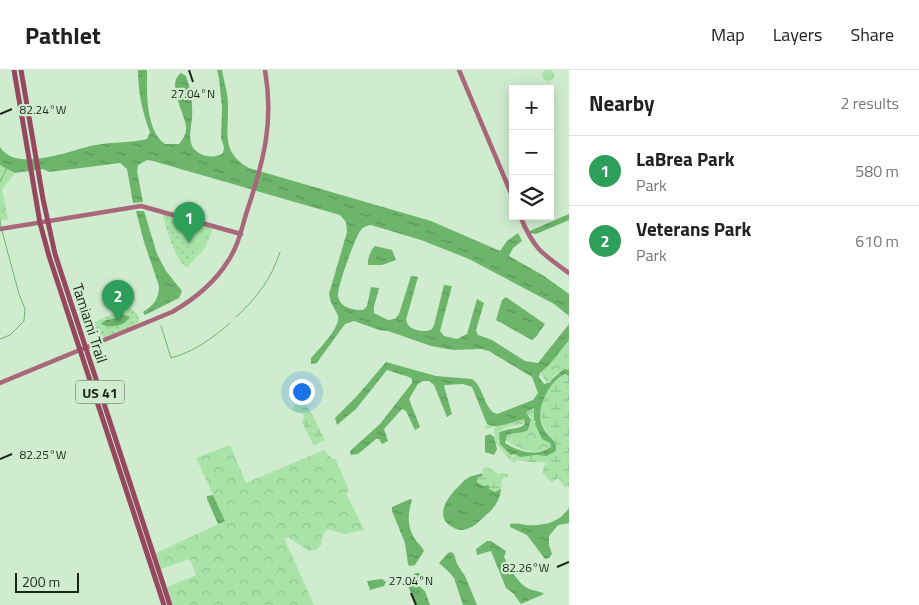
<!DOCTYPE html>
<meta charset="utf-8">
<style>
body{margin:0;font-family:"Titillium Web",sans-serif;background:#f6f6f6;color:#222}
.controls{position:absolute;right:15px;top:15px;display:grid;overflow:hidden;border-radius:0px;box-shadow:0 2px 12px #0003}
.controls button{width:45px;height:45px;display:grid;place-items:center;padding:0;border:0;border-bottom:1px solid #e0e0e0;background:#fff;color:#222;font:25px sans-serif}
.scale{position:absolute;left:15px;bottom:12px;width:64px;box-sizing:border-box;padding-left:5px;border:2px solid #1c261b;border-top:0;font-size:14px;line-height:18px;white-space:nowrap;color:#1c261b;-webkit-text-stroke:4px #d0eccf;paint-order:stroke}
.you{position:absolute;left:301px;top:321px;width:18px;height:18px;margin:-12px;border:4px solid #fff;border-radius:50%;background:#1a73e8;box-shadow:0 0 0 8px #1a73e833}
.badge{display:grid;place-items:center;width:32px;height:32px;border-radius:50%;background:#c53a6f;color:#fff;font-size:16px;font-weight:700}
.pin{position:absolute;translate:-50% -41px;filter:drop-shadow(0 1px 2px #0008)}
.pin::after{content:'';position:absolute;top:26px;width:18px;height:15px;background:inherit;clip-path:polygon(0 0,100% 0,50% 100%)}
.list{margin:0;padding:0;list-style:none}
h2{display:flex;justify-content:space-between;align-items:center;height:65px;margin:0;padding:0 20px;font-size:21px}
h2 small{font-size:16px;font-weight:400;color:#767676}
.list li{display:grid;grid-template-columns:32px 1fr auto;gap:15px;align-items:center;box-sizing:border-box;height:70px;padding:0 20px;border-top:1px solid #e0e0e0}
.list b{display:block;font-size:19px;white-space:nowrap}
.list p{margin:0;font-size:16px;white-space:nowrap;color:#767676}
.list em{font-size:16px;font-style:normal;color:#767676}
.icon{flex:none;width:28px;height:28px;fill:none;stroke:currentColor;stroke-width:2;stroke-linecap:round;stroke-linejoin:round}
.map{position:relative;flex:none;width:569px;height:535px;overflow:hidden}
header{display:flex;align-items:center;gap:30px;box-sizing:border-box;height:70px;padding:0 25px;background:#fff;border-bottom:1px solid #e0e0e0}
header strong{font-size:24px}
nav{display:flex;gap:28px;margin-inline-start:auto;font-size:18px}
main{display:flex}
aside{flex:1;background:#fff}
.map>svg:first-child{display:block}
.grass{fill:url(#grass-dots)}
.forest{fill:url(#forest-crowns)}
.wetland{fill:url(#wetland-marsh)}
.pitch{fill:#aae3a7}
.water{fill:url(#water-ripples);fill-rule:evenodd}
.lines{fill:none;stroke-linecap:round;stroke-linejoin:round}
.stream{stroke:#6cb56b;stroke-width:1}
.secondary{stroke:#a8677a;stroke-width:4.5}
.primary{stroke:#974861;stroke-width:5}
.ticks{fill:none;stroke:#1c261b;stroke-width:2}
.labels{text-anchor:middle;dominant-baseline:central;stroke-width:4.5;stroke-linejoin:round;paint-order:stroke}
.shield{fill:#d0eccf;stroke:#526151;stroke-width:1}
.shield-label{font-size:14px;font-weight:bold;fill:#1c261b}
.street-label{font-size:15px;fill:#1c261b;stroke:#d0eccf}
.ticks-label{font-size:12px;text-anchor:middle;fill:#1c261b;stroke:#d0eccf;stroke-width:4.5;stroke-linejoin:round;paint-order:stroke}
</style>
<header>
<strong>Pathlet</strong>
<nav><a>Map</a><a>Layers</a><a>Share</a></nav>
</header>
<main>
<div class="map">
<svg width="569" height="535" viewBox="0 0 569 535">
<defs>
<pattern id="grass-dots" width="8" height="8" patternUnits="userSpaceOnUse" patternTransform="scale(1.25)"><rect width="8" height="8" fill="#aae3a7"/><path d="M2 2h.1M6 6h.1" fill="none" stroke="#92c38f" stroke-width="1.8" stroke-linecap="round"/></pattern>
<pattern id="forest-crowns" width="20" height="18" patternUnits="userSpaceOnUse" patternTransform="scale(1.25)"><rect width="20" height="18" fill="#aae3a7"/><path d="M2 6a3 3 0 1 1 6 0M12 15a3 3 0 1 1 6 0" fill="none" stroke="#92c38f"/></pattern>
<pattern id="wetland-marsh" width="20" height="14" patternUnits="userSpaceOnUse" patternTransform="scale(1.25)"><rect width="20" height="14" fill="#aae3a7"/><path d="M1 5h8M5 5V1M11 12h8M15 12V8" fill="none" stroke="#92c38f"/></pattern>
<pattern id="water-ripples" width="26" height="14" patternUnits="userSpaceOnUse" patternTransform="scale(1.25)"><rect width="26" height="14" fill="#6cb56b"/><path d="M2 4q2-2 4 0t4 0M15 11q2-2 4 0t4 0" fill="none" stroke="#589357"/></pattern>
</defs>
<rect width="100%" height="100%" fill="#d0eccf"/>
<g class="grass">
<path d="M164,144l49,14 -8,20 -18,19 -3,-1c-11,-14 -16,-32 -21,-50z"/>
<path d="M127,236c6,4 13,8 12,16l-2,2 -32,13h-5l-6,-15 31,-13z"/>
</g>
<g class="forest">
<polygon points="0,95 15,103 2,119 8,149 0,151"/>
<path d="M569,266v34l-4,-1c-5,3 -13,6 -14,12l-4,2 -6,-9v-5l10,-6z"/>
<path d="M535,336c0,10 0,25 8,32 4,3 6,3 9,8 -20,11 -29,4 -46,-5l-1,-3 4,-5h3l19,-11v-5l-6,-5z"/>
<path d="M520,348l5,1v4c-6,3 -18,2 -22,6 -12,10 7,19 9,26 1,3 1,5 1,8l-18,-21 -1,-13 3,-3 -10,3 -4,-1 6,-5z"/>
<path d="M230,375l16,38 78,-33 5,6 7,4 13,31 -3,2 18,37 -20,4 -16,-5c-6,5 -7,8 -6,15l-5,5 -8,2 -20,-13h-5l30,67h-141l-6,-18 29,-12 -6,-16 -29,10 -5,-16 69,-32 -29,-63z"/>
</g>
<g class="wetland">
<circle cx="548" cy="5" r="6"/>
<path d="M562,305h7v111l-4,1 -7,-9 -6,5 -10,-10 4,-11h-16l-13,-2 -4,3 1,-11c2,1 4,3 7,4 7,1 31,-2 36,-6 0,-7 -3,-9 -7,-14 -11,-15 -12,-23 -5,-40 3,-7 11,-18 17,-21z"/>
<polygon points="298,331 302,331 311,342 325,370 314,376 302,352 304,347 303,344 292,340"/>
<polygon points="488,397 498,404 504,403 510,405 502,409 501,419 495,423 489,419 488,415 483,416 477,412 477,408 483,407 483,398"/>
</g>
<path class="pitch" d="M189,153l20,7v1l-9,19c-11,-6 -15,-15 -11,-27z"/>
<g class="water">
<path d="M138,0h9c0,21 -2,60 18,74h14c4,-5 8,-11 7,-18 -2,-14 -20,-43 -5,-53l5,3c5,14 7,28 6,43 -1,8 -3,16 -1,24 3,13 23,17 32,10l1,-6 -3,-9 1,-30 -3,-30 -2,-8h5c2,12 6,23 6,35 1,28 -8,46 21,63l182,53 69,30 7,-10 11,-8 4,8 -9,7 -4,8 35,20 25,18v22l-15,-12 -85,-45 -48,-19 -50,-15c-4,1 -7,1 -10,5 -6,7 -24,58 -23,66 2,12 15,14 25,14l4,-4 4,-19 8,1 -5,19v6l14,7 7,-1 4,-5 12,-38 7,1 -12,43c2,10 12,11 22,11l4,-2 2,-4 10,-40 8,1 -12,45 4,5 13,3 10,-5 10,-35 7,4 -8,27 2,5 14,5 33,21 13,2 31,-39v16l-19,24 -10,9 -1,4 5,7 7,-2v-2l13,-11 5,1v6l-4,-2c-9,4 -14,11 -19,20 -8,17 -9,30 5,44 4,4 6,6 5,13l-9,5 -9,-1 -18,2 -5,-3 -4,1 -11,-11 -1,-11c8,-6 18,-2 26,-9l-1,-5c-11,3 -27,10 -37,5l-15,-37 -9,-3 -18,1 -1,1 8,28 -5,3 -13,-32 -5,-4h-6l-5,3 -9,15 11,28 -5,3 -9,-19 -4,-2 -18,20 4,12 -6,3 -3,-5h-3l-18,15 -7,1 -1,-4 30,-27 32,-41v-4l-3,-2 -22,-7 -31,39 -19,16 -2,-7 21,-21 30,-35 50,14 36,3c12,8 12,31 25,35l36,-14 5,-7 -6,-16 -43,-26 -8,-2 -28,1 -22,-4 -43,-15 -9,-1 -25,-9 -9,3 -24,33 -4,6 -6,1v-6c7,-8 30,-31 27,-42 -3,-8 -7,-10 -9,-22l18,-62 -1,-10 -6,-7 -187,-54 -6,-1 -9,5 -1,6 6,31 -10,1 -6,-34 -7,-6 -71,9 -6,-3 -28,4 -15,-8v-18c17,27 72,2 96,-2 16,-3 34,-2 51,-6l3,-7c-8,-20 -12,-41 -12,-62zM534,338v12l2,2 -1,2 7,15 8,4 1,4c-16,10 -31,5 -46,-4l2,-8c6,-3 14,-1 21,-5l3,-10 -5,-8z"/>
<path d="M136,141h8l13,43 9,17 16,20 -3,7 -34,17 -2,-3c11,-7 16,-13 16,-26l-15,-44z"/>
<polygon points="569,144 569,150 536,164 530,163 530,161"/>
<path d="M375,176l17,4 4,10 -14,5h-14c-1,-5 3,-16 7,-19z"/>
<polygon points="506,227 545,254 536,267 532,270 496,250 502,230"/>
<path d="M123,244l7,3c-5,9 -20,12 -29,7l5,-4 7,-1z"/>
<polygon points="490,364 494,367 497,379 494,385 485,382 485,366"/>
<path d="M482,403l1,3 -6,2v4l6,4 6,-1v4l6,3 6,-3c-1,11 -7,20 -15,26 -6,6 -14,14 -23,15 -5,0 -10,-2 -14,-5 -14,-11 0,-30 10,-39 3,-3 6,-7 9,-8 4,-3 10,-3 14,-5z"/>
<polygon points="213,425 225,451 218,454 207,429 207,426"/>
<path d="M410,429l2,1c-5,15 -5,29 5,42 3,3 5,5 7,9l-9,14 -5,1 -2,-2 -3,-21 -13,-32v-4z"/>
<path d="M569,438v15l-11,2 -9,11v9l3,9 -3,4 -4,1 -18,-24 -17,-8v-3c6,-1 11,0 16,1 18,1 33,-2 43,-17z"/>
<path d="M487,471h4l15,10 -2,6c6,11 13,26 25,32 6,2 11,2 15,5l-23,10 -8,-11 -7,-5 -15,-37 -14,4 -1,-6z"/>
<polygon points="451,482 454,484 457,494 465,506 477,535 463,535 454,508 450,503 439,493 448,483"/>
<polygon points="416,503 419,503 422,506 418,515 425,521 430,535 416,535 408,516 408,509"/>
<polygon points="382,509 386,512 384,516 370,520 367,511"/>
</g>
<g class="lines">
<g class="stream">
<polyline points="0,112 7,97"/>
<polyline points="0,150 1,157"/>
<path d="M236,247c20,-18 36,-39 44,-65"/>
<path d="M161,256l10,32c22,-6 41,-19 59,-35"/>
<polyline points="0,269 10,265 24,251 25,239 19,224 2,161"/>
</g>
<g class="secondary">
<polyline points="459,0 513,128"/>
<path d="M520,146c14,33 21,37 49,57"/>
<polyline points="0,159 141,136 241,164"/>
<path d="M0,313l172,-71c21,-12 43,-30 56,-51 11,-16 14,-35 20,-53 16,-48 26,-87 17,-138"/>
</g>
<g class="primary">
<polyline points="14,0 40,153 49,186 164,535"/>
<polyline points="21,0 43,129 55,184 170,535"/>
</g>
</g>
<path class="ticks" d="M189,0l4,12M0,44l12,-5M0,389l12,-5M557,497l12,-5M411,523l5,12"/>
<g class="labels">
<rect class="shield" x="76" y="310.5" width="48" height="23" rx="4"/>
<g class="shield-label">
<text x="100" y="322">US 41</text>
</g>
<g class="street-label">
<text transform="translate(90 253) rotate(72)">Tamiami Trail</text>
</g>
</g>
<g class="ticks-label">
<text x="193" y="28">27.04°N</text>
<text x="43" y="44">82.24°W</text>
<text x="43" y="389">82.25°W</text>
<text x="526" y="502">82.26°W</text>
<text x="411" y="515">27.04°N</text>
</g>
</svg>
<div class="controls">
<button>+</button>
<button>−</button>
<button><svg class="icon" aria-label="layers" viewBox="0 0 24 24"><path d="M12 4l9 5-9 5-9-5zM3 14l9 5 9-5"/></svg></button>
</div>
<div class="scale">200 m</div>
<div class="you"></div>
<div class="pin badge" style="left:189px;top:173px;background:#2e9e5b">1</div>
<div class="pin badge" style="left:118px;top:251px;background:#2e9e5b">2</div>
</div>
<aside>
<h2>Nearby<small>2 results</small></h2>
<ul class="list">
<li><span class="badge" style="background:#2e9e5b">1</span><div><b>LaBrea Park</b><p>Park</p></div><em>580 m</em></li>
<li><span class="badge" style="background:#2e9e5b">2</span><div><b>Veterans Park</b><p>Park</p></div><em>610 m</em></li>
</ul>
</aside>
</main>
